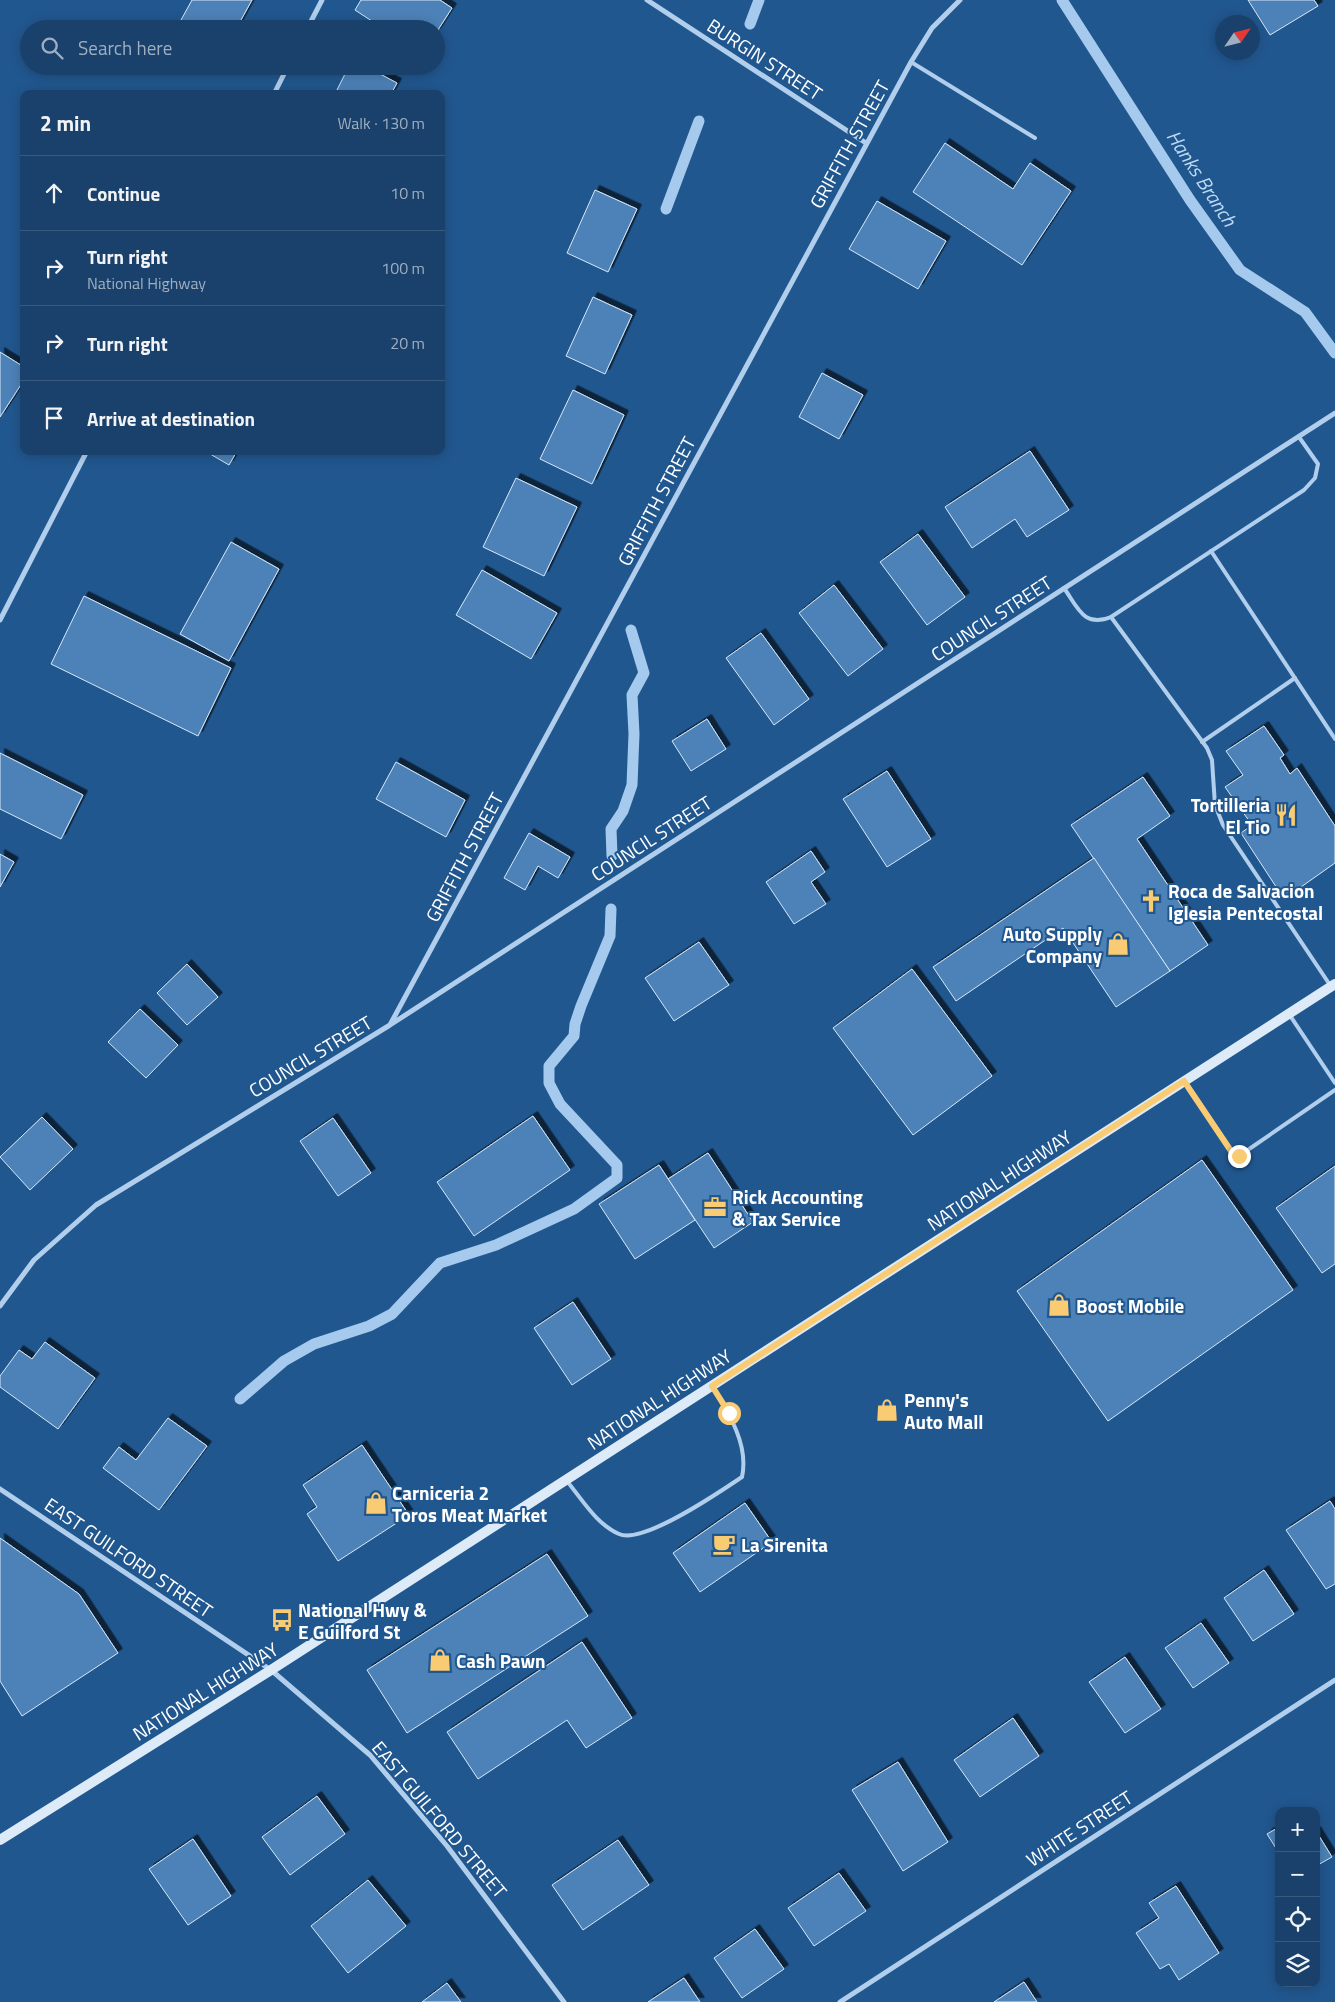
<!DOCTYPE html>
<meta charset="utf-8">
<style>
body{margin:0;font-family:"Titillium Web",sans-serif;background:#224871;color:#f1f3f6}
.controls{position:absolute;right:15px;bottom:15px;display:grid;overflow:hidden;border-radius:10px;box-shadow:0 2px 12px #0003}
.controls button{width:45px;height:45px;display:grid;place-items:center;padding:0;border:0;border-bottom:1px solid #375a7e;background:#19416b;color:#f1f3f6;font:25px sans-serif}
.compass{position:absolute;left:1215px;top:15px;width:45px;height:45px;border-radius:50%;background:#19416b;box-shadow:0 2px 12px #0003;rotate:55deg}
.stop{position:absolute;width:15px;height:15px;margin:-11px;border:4px solid #f9cb72;border-radius:50%;background:#fff}
.stop.end{background:#f9cb72;border-color:#fff;box-shadow:0 1px 5px #0008}
.list{margin:0;padding:0;list-style:none}
h2{display:flex;justify-content:space-between;align-items:center;height:65px;margin:0;padding:0 20px;font-size:21px}
h2 small{font-size:16px;font-weight:400;color:#9fafc1}
.list li{display:grid;grid-template-columns:32px 1fr auto;gap:15px;align-items:center;box-sizing:border-box;height:75px;padding:0 20px;border-top:1px solid #375a7e}
.list b{display:block;font-size:19px;white-space:nowrap}
.list p{margin:0;font-size:16px;white-space:nowrap;color:#9fafc1}
.list em{font-size:16px;font-style:normal;color:#9fafc1}
.icon{flex:none;width:28px;height:28px;fill:none;stroke:currentColor;stroke-width:2;stroke-linecap:round;stroke-linejoin:round}
.map{position:relative;flex:none;width:1335px;height:2002px;overflow:hidden}
.search{position:absolute;background:#19416b;box-shadow:0 2px 12px #0003;left:20px;top:20px;width:425px;height:55px;display:flex;align-items:center;gap:12px;box-sizing:border-box;padding:0 18px;border-radius:28px;color:#9fafc1;font-size:19px}
.panel{position:absolute;background:#19416b;box-shadow:0 2px 12px #0003;left:20px;top:90px;width:425px;height:365px;border-radius:10px}
.map>svg:first-child{display:block}
.lines{fill:none;stroke-linecap:round;stroke-linejoin:round}
.stream{stroke:#a5caed;stroke-width:11}
.building{fill:#4e82b8;stroke:#d6e8f9;filter:url(#shadow)}
.service{stroke:#b1cfec;stroke-width:4}
.minor{stroke:#b1cfec;stroke-width:5}
.secondary{stroke:#ddebf9;stroke-width:10}
.route{stroke:#f9cb72;stroke-width:6}
.labels{text-anchor:middle;dominant-baseline:central;stroke-width:4;stroke-linejoin:round;paint-order:stroke}
.street-label{font-size:19px;fill:#fff;stroke:#21578f}
.poi-label{font-size:19px;font-weight:bold;fill:#fff;stroke:#21578f;text-anchor:start}
.water-label{font-size:20px;font-style:italic;fill:#bdd9f3;stroke:#21578f}
</style>
<div class="map">
<svg width="1335" height="2002" viewBox="0 0 1335 2002">
<defs>
<filter id="shadow"><feDropShadow dx="4.5" dy="-4.5" stdDeviation="0" flood-color="#0009"/></filter>
</defs>
<rect width="100%" height="100%" fill="#21578f"/>
<g class="lines">
<g class="stream">
<polyline points="1062,0 1190,200 1240,270 1305,312 1335,353"/>
<polyline points="750,24 759,0"/>
<polyline points="666,209 699,121"/>
<polyline points="612,856 611,829 623,811 632,785 634,734 632,695 644,673 631,630"/>
<polyline points="240,1399 284,1361 314,1344 369,1326 392,1314 440,1263 496,1245 574,1209 617,1178 617,1165 560,1104 549,1083 549,1066 574,1036 575,1024 581,1006 610,936 611,909"/>
</g>
</g>
<g class="building">
<polygon points="192,0 252,0 236,29 176,29"/>
<polygon points="361,0 440,0 452,8 436,33 436,29 413,29 400,21 395,29 384,29 355,10"/>
<polygon points="1248,0 1314,0 1318,6 1270,35"/>
<polygon points="349,66 365,66 397,83 391,94 335,94"/>
<polygon points="945,143 1013,189 1030,163 1071,191 1022,265 913,192"/>
<polygon points="595,190 637,209 608,272 567,253"/>
<polygon points="877,201 946,241 918,289 849,249"/>
<polygon points="593,297 632,315 605,374 566,356"/>
<polygon points="0,352 24,367 24,380 0,417"/>
<polygon points="822,373 863,395 839,439 799,417"/>
<polygon points="573,390 624,415 592,484 540,459"/>
<polygon points="205,451 237,451 229,465"/>
<polygon points="1030,451 1069,510 1027,537 1015,519 972,548 945,507"/>
<polygon points="516,478 577,507 544,576 483,547"/>
<polygon points="918,534 965,597 927,625 880,562"/>
<polygon points="231,542 279,569 229,661 180,634"/>
<polygon points="482,570 557,613 531,659 456,615"/>
<polygon points="834,585 883,649 848,676 799,613"/>
<polygon points="84,596 231,668 198,736 51,664"/>
<polygon points="761,633 809,699 774,725 726,658"/>
<polygon points="707,719 726,749 691,771 672,741"/>
<polygon points="1264,726 1284,755 1280,758 1290,774 1297,768 1335,826 1335,863 1284,899 1241,833 1252,825 1225,787 1243,775 1226,751"/>
<polygon points="0,753 83,795 61,839 0,809"/>
<polygon points="396,762 465,800 446,837 376,799"/>
<polygon points="887,771 931,839 887,867 843,799"/>
<polygon points="1143,777 1170,816 1137,839 1208,945 1170,971 1071,825"/>
<polygon points="529,833 570,857 558,878 538,866 525,890 504,878"/>
<polygon points="811,851 825,872 811,882 826,904 794,924 766,882"/>
<polygon points="0,854 14,862 0,887"/>
<polygon points="1094,858 1170,971 1116,1007 1063,928 956,1001 933,967"/>
<polygon points="699,942 729,985 674,1021 645,978"/>
<polygon points="187,964 218,997 187,1025 157,993"/>
<polygon points="912,969 992,1076 913,1135 833,1028"/>
<polygon points="140,1009 178,1045 146,1078 108,1042"/>
<polygon points="533,1116 570,1170 474,1236 437,1182"/>
<polygon points="42,1117 73,1149 30,1190 0,1157"/>
<polygon points="333,1118 371,1173 338,1196 300,1141"/>
<polygon points="708,1153 753,1222 714,1248 668,1179"/>
<polygon points="1202,1160 1293,1290 1108,1421 1017,1291"/>
<polygon points="659,1165 695,1220 635,1259 599,1204"/>
<polygon points="1335,1166 1335,1264 1322,1273 1276,1208"/>
<polygon points="573,1302 611,1359 572,1385 534,1328"/>
<polygon points="45,1342 95,1378 58,1429 0,1387 0,1376 19,1350 32,1359"/>
<polygon points="168,1418 207,1446 159,1510 103,1468 119,1447 136,1460"/>
<polygon points="362,1445 409,1515 338,1561 307,1514 317,1507 303,1485"/>
<polygon points="1330,1501 1335,1509 1335,1584 1326,1589 1286,1530"/>
<polygon points="745,1503 772,1542 700,1592 673,1553"/>
<polygon points="0,1538 79,1594 118,1653 22,1716 0,1681"/>
<polygon points="547,1554 588,1616 407,1733 367,1670"/>
<polygon points="1264,1570 1294,1614 1253,1641 1224,1598"/>
<polygon points="1201,1623 1229,1663 1193,1688 1165,1648"/>
<polygon points="582,1642 632,1718 586,1748 567,1720 478,1779 447,1732"/>
<polygon points="1125,1657 1161,1709 1125,1733 1089,1682"/>
<polygon points="1013,1718 1039,1756 980,1797 954,1760"/>
<polygon points="898,1762 948,1842 903,1871 852,1790"/>
<polygon points="317,1796 345,1834 290,1875 262,1837"/>
<polygon points="1279,1827 1279,1853 1267,1834"/>
<polygon points="1316,1831 1332,1857 1316,1866"/>
<polygon points="193,1839 231,1896 188,1925 149,1869"/>
<polygon points="618,1840 649,1885 583,1930 552,1885"/>
<polygon points="839,1873 866,1911 814,1946 788,1908"/>
<polygon points="368,1880 406,1926 348,1973 311,1926"/>
<polygon points="1176,1886 1219,1953 1179,1980 1169,1964 1160,1969 1136,1933 1159,1918 1149,1903"/>
<polygon points="755,1929 784,1969 742,1998 714,1958"/>
<polygon points="684,1978 700,2002 648,2002"/>
<polygon points="1024,1982 1037,2002 994,2002"/>
<polygon points="447,1983 461,2002 422,2002"/>
</g>
<g class="lines">
<g class="service">
<polyline points="911,62 1035,138"/>
<polyline points="1211,551 1335,739"/>
<path d="M1064,588c14,20 20,40 47,29l193,-127 11,-12 3,-14 -19,-27"/>
<polyline points="1111,617 1207,748 1212,760 1215,805 1223,825 1330,985"/>
<polyline points="1202,742 1295,678"/>
<polyline points="1289,1014 1335,1083"/>
<polyline points="1184,1081 1231,1151 1239,1156 1335,1090"/>
<path d="M566,1480c16,19 30,44 53,54 24,11 102,-43 123,-57 7,-33 -13,-63 -30,-90"/>
</g>
<g class="minor">
<polyline points="647,0 866,143"/>
<polyline points="307,29 322,0"/>
<polyline points="274,94 288,66"/>
<polyline points="0,620 87,451"/>
<polyline points="391,1023 911,62 932,28 960,0"/>
<polyline points="0,1306 34,1260 96,1205 390,1025 1335,413"/>
<polyline points="0,1489 271,1670 370,1755 447,1846 564,2002"/>
<polyline points="840,2002 1335,1680"/>
</g>
<polyline class="secondary" points="0,1840 271,1670 1335,984"/>
</g>
<g class="lines">
<polyline class="route" points="729,1413 712,1386 1184,1081 1231,1151 1239,1156"/>
</g>
<defs>
<symbol id="restaurant-bare" viewBox="-9 -9 18 18"><path d="M-5-6h1v4h1v-4h1v4h1v-4h1v5L-1.5 .5V6h-2V.5L-5-1ZM5-6V6H3V1.5H1.5Q1.5-4 5-6Z" fill="#f9cb72" stroke="#21578f" stroke-width="2.5" paint-order="stroke"/></symbol>
<symbol id="church-bare" viewBox="-9 -9 18 18"><path d="M-1.2-6h2.4v3.5h3.3v2.4h-3.3V6h-2.4V-.1h-3.3v-2.4h3.3Z" fill="#f9cb72" stroke="#21578f" stroke-width="2.5" paint-order="stroke"/></symbol>
<symbol id="shop-bare" viewBox="-9 -9 18 18"><path d="M-5-2.5h2.3a2.7 3.5 0 0 1 5.4 0H5L5.5 6h-11ZM-1.5-2.5h3a1.5 2.3 0 0 0-3 0Z" fill="#f9cb72" stroke="#21578f" stroke-width="2.5" paint-order="stroke"/></symbol>
<symbol id="office-bare" viewBox="-9 -9 18 18"><path d="M-6-3h4V-5.5h4V-3h4V5H-6ZM-1-4.5V-3h2v-1.5ZM-6 0V1H6V0Z" fill="#f9cb72" stroke="#21578f" stroke-width="2.5" paint-order="stroke"/></symbol>
<symbol id="cafe-bare" viewBox="-9 -9 18 18"><path d="M-5.5-4.5H6V0H3Q3 3.5 0 3.5H-2.5Q-5.5 3.5-5.5 0ZM3-3.2v2h1.7v-2ZM-6 4.5H4V6H-6Z" fill="#f9cb72" stroke="#21578f" stroke-width="2.5" paint-order="stroke"/></symbol>
<symbol id="bus-bare" viewBox="-9 -9 18 18"><path d="M-5-6H5V4H4V6H2V4H-2V6H-4V4H-5ZM-3.5-4V0h7V-4ZM-3.5 1.2v1.5H-2V1.2ZM2 1.2v1.5H3.5V1.2Z" fill="#f9cb72" stroke="#21578f" stroke-width="2.5" paint-order="stroke"/></symbol>
</defs>
<g fill-rule="evenodd">
<use href="#restaurant-bare" x="1270" y="799" width="32" height="32"/>
<use href="#church-bare" x="1135" y="885" width="32" height="32"/>
<use href="#shop-bare" x="1102" y="928" width="32" height="32"/>
<use href="#office-bare" x="699" y="1191" width="32" height="32"/>
<use href="#shop-bare" x="1043" y="1289" width="32" height="32"/>
<use href="#shop-bare" x="871" y="1394" width="32" height="32"/>
<use href="#shop-bare" x="360" y="1487" width="32" height="32"/>
<use href="#cafe-bare" x="708" y="1528" width="32" height="32"/>
<use href="#bus-bare" x="266" y="1604" width="32" height="32"/>
<use href="#shop-bare" x="424" y="1644" width="32" height="32"/>
</g>
<g class="labels">
<g class="street-label">
<text transform="translate(765 59) rotate(33)">BURGIN STREET</text>
<text transform="translate(849 144) rotate(-61)">GRIFFITH STREET</text>
<text transform="translate(656 501) rotate(-62)">GRIFFITH STREET</text>
<text transform="translate(991 618) rotate(-33)">COUNCIL STREET</text>
<text transform="translate(651 838) rotate(-33)">COUNCIL STREET</text>
<text transform="translate(464 857) rotate(-62)">GRIFFITH STREET</text>
<text transform="translate(310 1056) rotate(-31)">COUNCIL STREET</text>
<text transform="translate(999 1180) rotate(-33)">NATIONAL HIGHWAY</text>
<text transform="translate(659 1399) rotate(-33)">NATIONAL HIGHWAY</text>
<text transform="translate(129 1557) rotate(34)">EAST GUILFORD STREET</text>
<text transform="translate(205 1691) rotate(-32)">NATIONAL HIGHWAY</text>
<text transform="translate(440 1819) rotate(50)">EAST GUILFORD STREET</text>
<text transform="translate(1079 1828) rotate(-33)">WHITE STREET</text>
</g>
<g class="poi-label">
<text x="1270" y="804" text-anchor="end">Tortilleria<tspan x="1270" dy="22">El Tio</tspan></text>
<text x="1168" y="890">Roca de Salvacion<tspan x="1168" dy="22">Iglesia Pentecostal</tspan></text>
<text x="1102" y="933" text-anchor="end">Auto Supply<tspan x="1102" dy="22">Company</tspan></text>
<text x="732" y="1196">Rick Accounting<tspan x="732" dy="22">&amp; Tax Service</tspan></text>
<text x="1076" y="1305">Boost Mobile</text>
<text x="904" y="1399">Penny's<tspan x="904" dy="22">Auto Mall</tspan></text>
<text x="392" y="1492">Carniceria 2<tspan x="392" dy="22">Toros Meat Market</tspan></text>
<text x="741" y="1544">La Sirenita</text>
<text x="298" y="1609">National Hwy &amp;<tspan x="298" dy="22">E Guilford St</tspan></text>
<text x="456" y="1660">Cash Pawn</text>
</g>
<g class="water-label">
<text transform="translate(1202 178) rotate(57)">Hanks Branch</text>
</g>
</g>
</svg>
<div class="controls">
<button>+</button>
<button>−</button>
<button><svg class="icon" aria-label="locate" viewBox="0 0 24 24"><circle cx="12" cy="12" r="6"/><path d="M12 2v4M12 18v4M2 12h4M18 12h4"/></svg></button>
<button><svg class="icon" aria-label="layers" viewBox="0 0 24 24"><path d="M12 4l9 5-9 5-9-5zM3 14l9 5 9-5"/></svg></button>
</div>
<svg class="compass" viewBox="-18 -18 36 36"><path d="M0-13l5 13h-10z" fill="#e53935"/><path d="M0 13l5-13h-10z" fill="#9fafc1"/></svg>
<div class="stop" style="left:729px;top:1413px"></div>
<div class="stop end" style="left:1239px;top:1156px"></div>
<div class="search"><svg class="icon" aria-label="search" viewBox="0 0 24 24"><circle cx="10" cy="10" r="6"/><path d="M15 15l6 6"/></svg>Search here</div>
<section class="panel">
<h2>2 min<small>Walk · 130 m</small></h2>
<ul class="list">
<li><svg class="icon" aria-label="ahead" viewBox="0 0 24 24"><path d="M12 20V5M6 11l6-6 6 6"/></svg><div><b>Continue</b></div><em>10 m</em></li>
<li><svg class="icon" aria-label="right" viewBox="0 0 24 24"><path d="M7 20v-9h11M14 6l5 5-5 5"/></svg><div><b>Turn right</b><p>National Highway</p></div><em>100 m</em></li>
<li><svg class="icon" aria-label="right" viewBox="0 0 24 24"><path d="M7 20v-9h11M14 6l5 5-5 5"/></svg><div><b>Turn right</b></div><em>20 m</em></li>
<li><svg class="icon" aria-label="arrive" viewBox="0 0 24 24"><path d="M6 21V4h12l-3 4 3 4H6"/></svg><div><b>Arrive at destination</b></div></li>
</ul>
</section>
</div>
